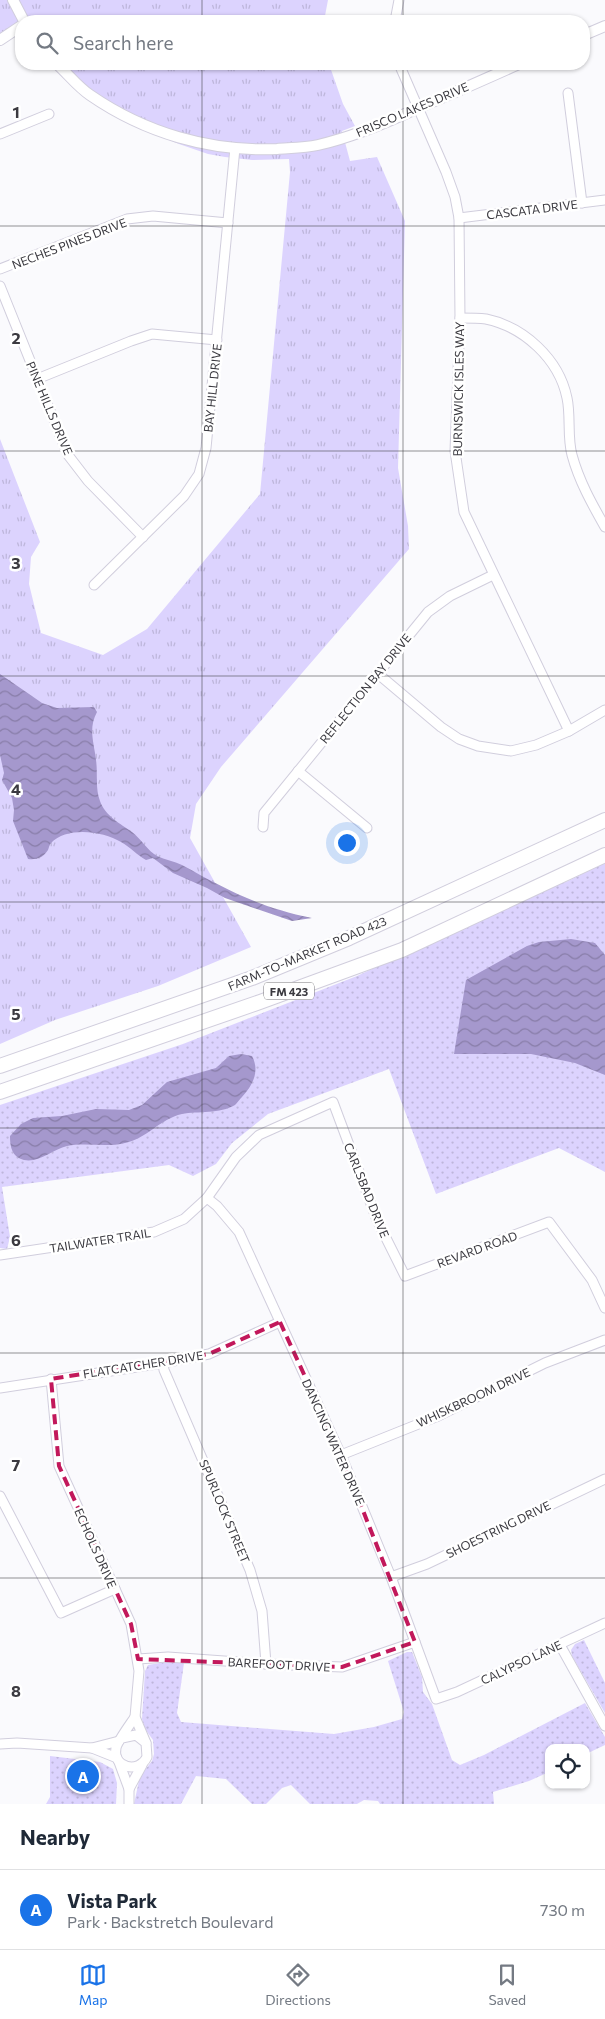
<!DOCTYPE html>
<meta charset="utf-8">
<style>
body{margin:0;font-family:Commissioner,sans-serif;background:#f2f2f3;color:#1f2937}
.controls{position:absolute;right:15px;bottom:15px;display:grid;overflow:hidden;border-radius:10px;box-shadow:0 1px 4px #0004}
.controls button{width:45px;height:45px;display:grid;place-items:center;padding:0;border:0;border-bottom:1px solid #e0e1e3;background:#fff;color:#1f2937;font:25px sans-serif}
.you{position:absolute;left:346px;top:842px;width:18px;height:18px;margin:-12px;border:4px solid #fff;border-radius:50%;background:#1a73e8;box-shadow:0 0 0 8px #1a73e833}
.badge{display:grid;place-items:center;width:32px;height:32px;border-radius:50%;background:#1a73e8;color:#fff;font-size:16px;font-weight:700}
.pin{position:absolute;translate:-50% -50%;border:2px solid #fff;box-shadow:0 1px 5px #0006}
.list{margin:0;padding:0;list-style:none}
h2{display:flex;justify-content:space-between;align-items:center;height:65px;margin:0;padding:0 20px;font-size:21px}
h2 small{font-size:16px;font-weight:400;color:#747a83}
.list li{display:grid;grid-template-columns:32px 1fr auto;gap:15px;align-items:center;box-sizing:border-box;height:80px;padding:0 20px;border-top:1px solid #e0e1e3}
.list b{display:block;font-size:19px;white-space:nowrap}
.list p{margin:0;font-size:16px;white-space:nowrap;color:#747a83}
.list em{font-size:16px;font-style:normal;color:#747a83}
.icon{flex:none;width:28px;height:28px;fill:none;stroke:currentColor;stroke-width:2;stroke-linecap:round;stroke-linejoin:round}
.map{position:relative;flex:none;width:605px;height:1804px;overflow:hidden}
.search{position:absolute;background:#fff;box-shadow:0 1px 4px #0004;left:15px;right:15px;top:15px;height:55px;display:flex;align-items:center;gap:12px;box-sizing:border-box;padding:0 18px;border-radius:20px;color:#747a83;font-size:19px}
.sheet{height:145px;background:#fff}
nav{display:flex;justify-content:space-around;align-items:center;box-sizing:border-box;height:70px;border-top:1px solid #e0e1e3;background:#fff;font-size:14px;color:#747a83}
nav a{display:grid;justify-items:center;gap:2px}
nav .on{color:#1a73e8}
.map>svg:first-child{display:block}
.grass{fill:url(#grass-tufts)}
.park{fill:url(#park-dots)}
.water{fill:url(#water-waves)}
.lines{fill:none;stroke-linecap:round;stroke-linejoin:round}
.minor-casing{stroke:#d1cedd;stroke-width:11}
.tertiary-casing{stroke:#d1cedd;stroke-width:12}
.primary-casing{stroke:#d1cedd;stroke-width:16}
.minor{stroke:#fff;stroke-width:9}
.tertiary{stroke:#fff;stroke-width:10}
.primary{stroke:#fff;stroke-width:14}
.marked{fill:none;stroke:#c2185b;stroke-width:4;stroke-dasharray:10 6;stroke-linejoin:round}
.grid{fill:none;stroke:#3b3a40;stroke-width:1;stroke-opacity:0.55}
.labels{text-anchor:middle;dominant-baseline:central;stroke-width:5;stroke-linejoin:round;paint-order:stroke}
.shield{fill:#fff;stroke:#767579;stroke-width:1}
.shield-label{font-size:11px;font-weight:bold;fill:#3b3a40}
.street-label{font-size:12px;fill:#3b3a40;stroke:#fff}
.grid-label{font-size:16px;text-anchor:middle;font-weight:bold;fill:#3b3a40;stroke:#fff;stroke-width:5;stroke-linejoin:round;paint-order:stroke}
</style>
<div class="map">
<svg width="605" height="1804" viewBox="0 0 605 1804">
<defs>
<pattern id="grass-tufts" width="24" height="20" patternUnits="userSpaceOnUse" patternTransform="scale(1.25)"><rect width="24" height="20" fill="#dcd3fe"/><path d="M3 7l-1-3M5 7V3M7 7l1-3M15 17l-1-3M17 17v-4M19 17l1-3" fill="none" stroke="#beb6db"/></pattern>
<pattern id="park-dots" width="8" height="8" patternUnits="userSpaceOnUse" patternTransform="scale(1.25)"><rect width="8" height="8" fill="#dcd3fe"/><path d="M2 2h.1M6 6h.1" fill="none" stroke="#beb6db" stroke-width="1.8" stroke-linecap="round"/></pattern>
<pattern id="water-waves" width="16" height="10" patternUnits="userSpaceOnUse" patternTransform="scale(1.25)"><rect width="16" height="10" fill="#a598cd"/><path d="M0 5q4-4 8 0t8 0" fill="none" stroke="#887da8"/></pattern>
</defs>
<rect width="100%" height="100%" fill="#fafafd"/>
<g class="grass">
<polygon points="0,0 328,0 324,21 21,21 0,45"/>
<polygon points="49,64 329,64 343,104 355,126 342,131 350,161 377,157 405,221 398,468 408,526 409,549 221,767 196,804 190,838 251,947 158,986 55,1020 0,1044 0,439 40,542 31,557 29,584 41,633 103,655 147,629 260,494 290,172 289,159 252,160 225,157 208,154 179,144 127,123 89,100"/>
</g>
<g class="park">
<polygon points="605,863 605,1172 559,1148 436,1194 389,1069 268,1114 232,1143 216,1164 193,1176 169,1165 2,1187 10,1237 7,1249 0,1248 0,1105 183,1044 357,976 552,885 566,882"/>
<polygon points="584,1640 605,1683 605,1713 572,1656 571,1650 575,1644"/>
<polygon points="407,1652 412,1652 422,1677 423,1692 432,1704 452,1760 460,1765 484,1755 585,1703 605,1737 605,1745 586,1754 586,1748 549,1748 549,1772 529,1781 493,1792 494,1804 380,1804 378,1801 364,1800 357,1804 310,1804 291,1785 282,1788 266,1804 252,1804 226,1779 196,1776 181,1804 134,1804 140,1776 152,1761 154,1754 153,1740 145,1729 142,1719 145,1671 148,1665 166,1662 184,1663 177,1713 181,1722 334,1734 374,1727 402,1719 404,1712 388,1661"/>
<polygon points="50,1756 100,1762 113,1769 117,1783 116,1804 46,1804 50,1797"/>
</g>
<g class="water">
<path d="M0,674l42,29 15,5 37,-1 3,5c-9,17 -3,30 -1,48 2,13 -1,28 4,41 5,15 21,23 32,31 9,7 16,19 25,24 8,4 17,5 25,9 47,26 77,42 130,53l-20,3 -67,-23 -18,-10 -34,-15 -20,-15 -7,2c-9,-5 -16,-13 -25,-18 -18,-11 -54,-16 -70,1 -2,2 -2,5 -3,7 -5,8 -12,10 -20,9l-15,-38 1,-11 -2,-12 -10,-18 2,-7 -4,-18z"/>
<polygon points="571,939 595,943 605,955 605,1075 575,1063 531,1054 454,1054 466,980 527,946 539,942"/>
<path d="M241,1054l11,2c8,15 1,29 -10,41 -2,2 -5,6 -7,8 -15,9 -37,6 -53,9 -22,5 -36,25 -57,29 -19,5 -39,-1 -58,3 -14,3 -27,17 -43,14 -12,-3 -14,-13 -14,-24l11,-12 12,-6 29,-2 34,-7 33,1 13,-5 25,-23 49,-14 13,-12z"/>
</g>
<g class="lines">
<defs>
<g id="minor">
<polyline points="395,21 399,0"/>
<polyline points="399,64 446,172 455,197 459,218 460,318 455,451 464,512 569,731"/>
<polyline points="568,93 582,203"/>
<polyline points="0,134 49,114"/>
<polyline points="459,218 605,200"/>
<polyline points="0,269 127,219 153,216 228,223"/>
<polyline points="0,286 68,455 88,481 143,537"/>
<path d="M460,318c8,0 18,0 26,1 38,8 73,40 81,79 4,18 0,39 5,57 7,26 20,49 33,72"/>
<polyline points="37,379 131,341 152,334 217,340"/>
<polyline points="94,585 184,496 199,474 206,448 235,148"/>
<polyline points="377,673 441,727 459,739 478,746 511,751 536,745 569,731 605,710"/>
<polyline points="298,771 367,828"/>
<polyline points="263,827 264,813 428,612 450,596 493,575"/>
<polyline points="207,1198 217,1206 239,1232 341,1455 391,1577 436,1699 457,1692 605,1623"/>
<polyline points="0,1255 154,1232 184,1219 207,1198 236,1157 259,1135 333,1102 377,1220 405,1276 549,1222 592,1280 605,1308"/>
<polyline points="163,1363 164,1370 250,1570 262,1611 266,1664"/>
<polyline points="51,1379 59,1466 131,1624 139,1671 135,1717 146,1743"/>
<polyline points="0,1388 163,1363 209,1354 280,1322"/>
<polyline points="341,1455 436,1417 545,1363 605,1340"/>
<polyline points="0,1496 61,1613 115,1589"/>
<polyline points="391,1577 427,1564 605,1479"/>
<polyline points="560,1645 605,1726"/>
<polyline points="138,1659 168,1657 266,1664 342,1667 415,1642"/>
<path d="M122,1738l14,-3 10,8 1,14c-8,17 -35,11 -31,-9 1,-6 15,-25 19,-31"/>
<polyline points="0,1744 17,1743 92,1748 119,1741"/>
<polyline points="92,1748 117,1758"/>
<polyline points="119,1762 129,1789 129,1804"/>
<polyline points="129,1789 142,1765"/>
</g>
<g id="tertiary">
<polyline points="13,0 24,21"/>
<polyline points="584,35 605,26"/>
<polyline points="0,40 21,26"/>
<path d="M57,64c11,10 21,23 33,31 55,38 120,57 187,54 13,-1 28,-1 41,-4 35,-8 68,-22 100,-37 34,-14 67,-29 101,-44"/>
</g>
<g id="primary">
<polyline points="0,1066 252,978 349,938 605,820"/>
<polyline points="0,1092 260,1002 402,950 605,855"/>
</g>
</defs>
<use href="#minor" class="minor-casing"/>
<use href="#tertiary" class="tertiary-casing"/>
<use href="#primary" class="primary-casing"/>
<use href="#minor" class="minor"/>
<use href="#tertiary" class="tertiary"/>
<use href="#primary" class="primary"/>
</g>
<path class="marked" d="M280,1322l61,133 74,187 -73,25 -204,-8 -7,-35 -72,-158 -8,-87 158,-25z"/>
<path class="grid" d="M202,0v21M403,0v21M202,64v1740M403,64v1740M0,226h605M0,451h605M0,676h605M0,902h605M0,1128h605M0,1353h605M0,1578h605"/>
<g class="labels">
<rect class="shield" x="264" y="982.5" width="50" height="17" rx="4"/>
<g class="shield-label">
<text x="289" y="991">FM 423</text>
</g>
<g class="street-label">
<text transform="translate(412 109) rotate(-23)">FRISCO LAKES DRIVE</text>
<text transform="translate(532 209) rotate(-7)">CASCATA DRIVE</text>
<text transform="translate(69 243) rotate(-21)">NECHES PINES DRIVE</text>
<text transform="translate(212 388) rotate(-84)">BAY HILL DRIVE</text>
<text transform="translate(458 389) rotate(-89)">BURNSWICK ISLES WAY</text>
<text transform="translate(50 408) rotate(67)">PINE HILLS DRIVE</text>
<text transform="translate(365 688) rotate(-51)">REFLECTION BAY DRIVE</text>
<text transform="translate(307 953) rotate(-23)">FARM-TO-MARKET ROAD 423</text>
<text transform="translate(367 1190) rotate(68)">CARLSBAD DRIVE</text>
<text transform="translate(100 1240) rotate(-9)">TAILWATER TRAIL</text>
<text transform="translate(477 1249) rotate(-20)">REVARD ROAD</text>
<text transform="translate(143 1364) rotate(-9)">FLATCATCHER DRIVE</text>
<text transform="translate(473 1397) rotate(-25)">WHISKBROOM DRIVE</text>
<text transform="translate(334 1442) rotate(66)">DANCING WATER DRIVE</text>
<text transform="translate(225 1511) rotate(67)">SPURLOCK STREET</text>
<text transform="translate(498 1529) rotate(-26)">SHOESTRING DRIVE</text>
<text transform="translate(96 1548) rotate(66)">ECHOLS DRIVE</text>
<text transform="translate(521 1662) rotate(-25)">CALYPSO LANE</text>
<text transform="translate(279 1664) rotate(3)">BAREFOOT DRIVE</text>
</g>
</g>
<g class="grid-label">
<text x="16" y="118">1</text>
<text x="16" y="344">2</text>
<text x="16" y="569">3</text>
<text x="16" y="795">4</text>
<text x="16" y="1020">5</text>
<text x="16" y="1246">6</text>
<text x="16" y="1471">7</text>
<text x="16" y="1697">8</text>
</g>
</svg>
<div class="controls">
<button><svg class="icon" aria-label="locate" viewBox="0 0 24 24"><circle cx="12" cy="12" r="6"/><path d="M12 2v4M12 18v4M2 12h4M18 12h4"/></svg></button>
</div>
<div class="you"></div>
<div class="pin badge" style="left:83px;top:1776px">A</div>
<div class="search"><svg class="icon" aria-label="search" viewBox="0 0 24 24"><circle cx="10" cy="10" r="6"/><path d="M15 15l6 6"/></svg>Search here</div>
</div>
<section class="sheet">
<h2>Nearby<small></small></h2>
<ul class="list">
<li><span class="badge">A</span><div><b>Vista Park</b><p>Park · Backstretch Boulevard</p></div><em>730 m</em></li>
</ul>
</section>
<nav>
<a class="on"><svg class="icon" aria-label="map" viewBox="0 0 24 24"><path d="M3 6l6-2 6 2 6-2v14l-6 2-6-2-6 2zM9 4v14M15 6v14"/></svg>Map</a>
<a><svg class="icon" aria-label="directions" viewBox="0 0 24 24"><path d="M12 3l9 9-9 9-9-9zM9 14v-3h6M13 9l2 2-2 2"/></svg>Directions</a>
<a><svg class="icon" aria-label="saved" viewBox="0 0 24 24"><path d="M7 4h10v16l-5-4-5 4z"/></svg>Saved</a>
</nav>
